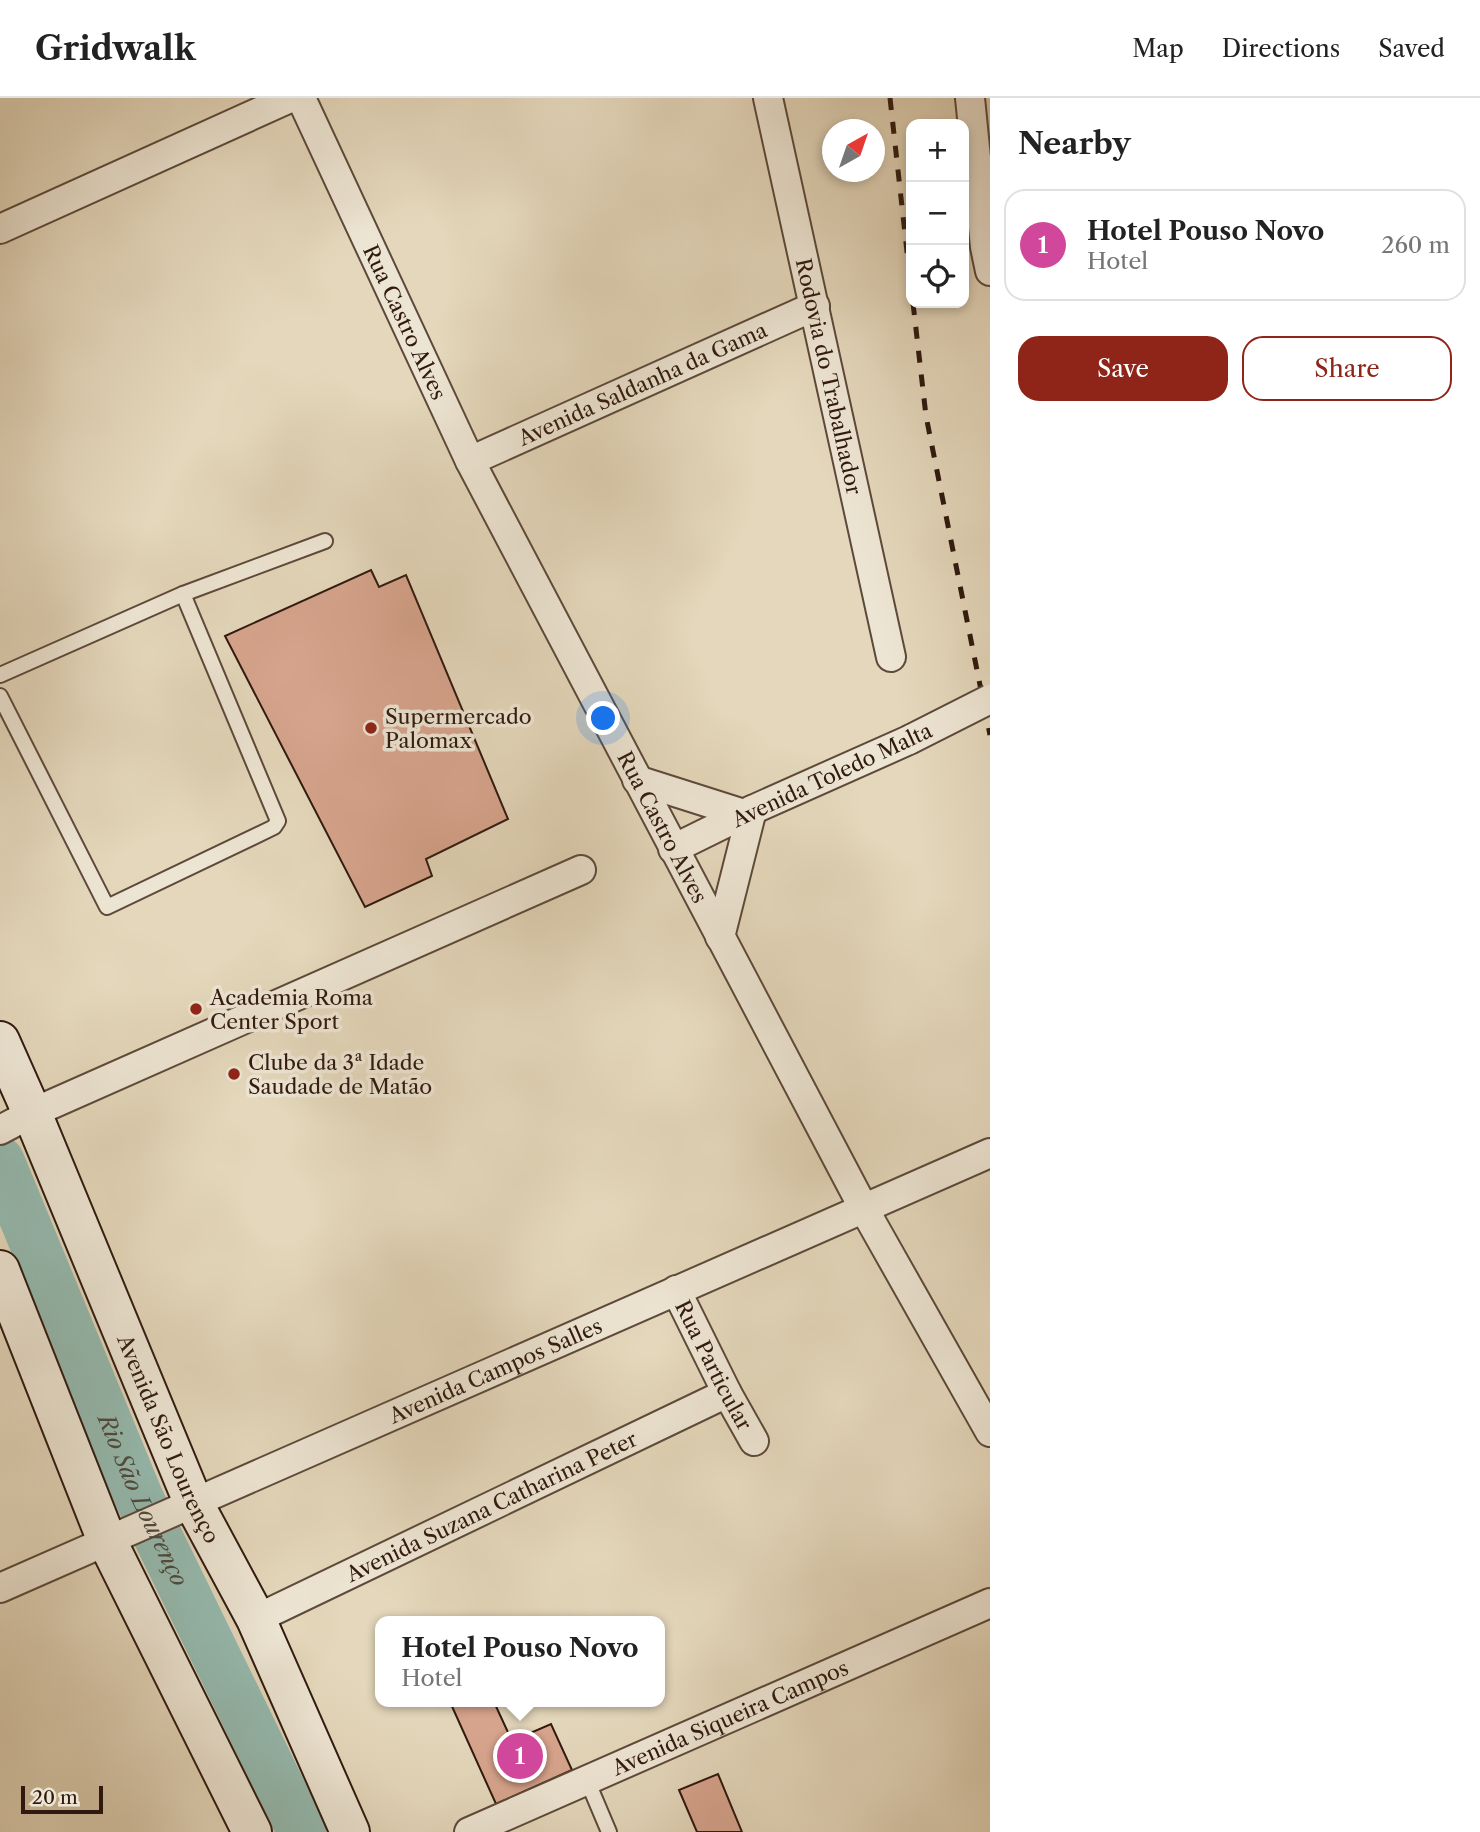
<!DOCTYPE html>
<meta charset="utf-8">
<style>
body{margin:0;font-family:"Libre Caslon Text",serif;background:#f2f2f2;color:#222}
.controls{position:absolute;right:21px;top:21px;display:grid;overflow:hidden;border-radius:14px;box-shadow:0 4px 10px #0003}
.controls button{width:63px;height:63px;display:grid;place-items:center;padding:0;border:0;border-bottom:2px solid #e0e0e0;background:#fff;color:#222;font:35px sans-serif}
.compass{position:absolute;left:822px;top:21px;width:63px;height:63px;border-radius:50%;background:#fff;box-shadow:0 4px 10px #0003;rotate:40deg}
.scale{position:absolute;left:21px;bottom:18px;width:82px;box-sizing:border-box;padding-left:7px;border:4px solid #301a0f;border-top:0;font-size:19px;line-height:24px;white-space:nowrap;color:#301a0f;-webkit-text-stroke:5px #ede5d3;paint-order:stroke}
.you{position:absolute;left:604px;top:621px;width:24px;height:24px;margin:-18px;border:5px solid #fff;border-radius:50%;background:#1a73e8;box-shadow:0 0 0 10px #1a73e833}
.badge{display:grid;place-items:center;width:46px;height:46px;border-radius:50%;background:#8f2418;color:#fff;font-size:23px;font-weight:700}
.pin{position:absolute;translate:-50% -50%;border:4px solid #fff;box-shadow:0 2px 7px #0006}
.popup{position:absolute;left:375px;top:1518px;width:290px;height:91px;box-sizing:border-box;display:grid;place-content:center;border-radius:14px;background:#fff;filter:drop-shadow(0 2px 5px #0005);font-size:23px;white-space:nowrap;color:#767676}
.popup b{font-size:26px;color:#222}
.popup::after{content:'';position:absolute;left:50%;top:100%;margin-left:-14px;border:14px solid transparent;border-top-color:#fff}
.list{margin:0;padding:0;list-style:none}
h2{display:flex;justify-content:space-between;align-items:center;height:91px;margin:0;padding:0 28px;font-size:30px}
h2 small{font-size:23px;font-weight:400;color:#767676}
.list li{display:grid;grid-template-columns:46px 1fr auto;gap:21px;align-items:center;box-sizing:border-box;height:112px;margin:0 14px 14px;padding:0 14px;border:2px solid #e0e0e0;border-radius:21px}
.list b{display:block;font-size:26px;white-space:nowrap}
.list p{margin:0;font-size:23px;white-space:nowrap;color:#767676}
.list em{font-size:23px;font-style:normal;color:#767676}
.actions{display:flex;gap:14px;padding:21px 28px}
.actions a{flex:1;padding:16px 0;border:2px solid #8f2418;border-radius:21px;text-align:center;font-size:24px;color:#8f2418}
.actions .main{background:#8f2418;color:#fff}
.icon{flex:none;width:38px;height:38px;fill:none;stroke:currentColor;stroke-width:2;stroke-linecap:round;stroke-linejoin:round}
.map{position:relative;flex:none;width:990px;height:1734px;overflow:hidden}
header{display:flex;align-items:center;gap:42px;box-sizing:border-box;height:98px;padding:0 35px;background:#fff;border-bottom:2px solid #e0e0e0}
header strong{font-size:33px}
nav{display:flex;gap:38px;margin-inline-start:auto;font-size:24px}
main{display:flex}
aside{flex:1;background:#fff}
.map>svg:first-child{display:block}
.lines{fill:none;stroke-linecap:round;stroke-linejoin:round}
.river{stroke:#95baaf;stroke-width:49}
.building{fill:#d7a48d;stroke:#301a0f;stroke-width:2}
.lane-casing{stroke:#5d493a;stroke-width:18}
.street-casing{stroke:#5d493a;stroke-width:32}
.secondary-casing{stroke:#301a0f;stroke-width:42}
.lane{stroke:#ede5d3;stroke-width:14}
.street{stroke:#ede5d3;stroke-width:28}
.secondary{stroke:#ede5d3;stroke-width:38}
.rail{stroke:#301a0f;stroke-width:5;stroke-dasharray:12 12;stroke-linecap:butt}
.street-bridge-casing{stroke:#5d493a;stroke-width:32;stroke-linecap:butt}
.street-bridge{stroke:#ede5d3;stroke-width:28}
.poi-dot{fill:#8f2418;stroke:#ede5d3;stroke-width:2.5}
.labels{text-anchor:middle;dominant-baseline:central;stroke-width:7;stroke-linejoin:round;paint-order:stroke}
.street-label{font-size:21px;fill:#301a0f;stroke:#ede5d3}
.poi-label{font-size:21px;fill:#301a0f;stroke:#ede5d3;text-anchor:start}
.water-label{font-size:23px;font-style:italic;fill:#4e4a3f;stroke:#ede5d3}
</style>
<header>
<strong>Gridwalk</strong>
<nav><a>Map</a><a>Directions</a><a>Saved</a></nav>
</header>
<main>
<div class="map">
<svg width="990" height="1734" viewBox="0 0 990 1734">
<rect width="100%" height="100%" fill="#e4d7bb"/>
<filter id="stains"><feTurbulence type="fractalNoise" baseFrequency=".00286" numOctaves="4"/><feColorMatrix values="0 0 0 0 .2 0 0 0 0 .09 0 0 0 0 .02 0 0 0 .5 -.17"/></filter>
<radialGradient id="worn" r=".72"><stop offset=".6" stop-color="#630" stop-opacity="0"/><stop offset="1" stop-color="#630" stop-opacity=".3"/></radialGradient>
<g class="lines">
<path class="river" id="s1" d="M0,1063l139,337 163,334"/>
</g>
<g class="building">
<polygon points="371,472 379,489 406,477 508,721 426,761 432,778 365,809 225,538"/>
<polygon points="450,1604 494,1604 512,1643 551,1626 572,1672 496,1706"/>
<polygon points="718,1676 742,1734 697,1734 679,1692"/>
</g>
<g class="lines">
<defs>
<g id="lane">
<polyline points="0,577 183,496 325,443"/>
<polyline points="0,598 107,809 270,731 274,729 278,723 183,496"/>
<polyline points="587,1682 609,1734"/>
</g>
<g id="street">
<path id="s2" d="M301,0l169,363 394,748 126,223"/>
<path id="s3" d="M768,0l123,559"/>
<polyline points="970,0 985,149 990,173"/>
<polyline points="0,131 290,0"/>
<path id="s4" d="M470,363l345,-155"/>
<polyline points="637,682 744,716"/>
<polyline points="673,751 752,712 909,642"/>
<polyline points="720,839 752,712"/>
<polyline points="0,1032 32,1015 581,772"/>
<path id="s5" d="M676,1192l51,103 27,48"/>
<path id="s6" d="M0,1490l990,-435"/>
<path id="s7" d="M256,1521l471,-226"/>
<path id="s8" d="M469,1734l521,-229"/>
</g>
<g id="secondary">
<path id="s9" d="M0,943l32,72 161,389 63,117 94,213"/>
<polyline points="0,1172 107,1443 252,1734"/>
</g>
</defs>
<use href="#lane" class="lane-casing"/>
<use href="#street" class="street-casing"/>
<use href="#secondary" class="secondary-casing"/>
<use href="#lane" class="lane"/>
<use href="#street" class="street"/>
<use href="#secondary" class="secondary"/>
<g class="rail">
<polyline points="890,0 911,190"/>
<polyline points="913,205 926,318 990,637"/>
</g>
<defs>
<polyline id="street-bridge" points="909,642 990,601"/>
</defs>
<use href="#street-bridge" class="street-bridge-casing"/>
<use href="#street-bridge" class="street-bridge"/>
</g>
<g class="poi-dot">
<circle cx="371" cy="630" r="7"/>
<circle cx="196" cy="911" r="7"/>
<circle cx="234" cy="976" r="7"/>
</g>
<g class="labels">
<g class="street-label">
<text stroke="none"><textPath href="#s2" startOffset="247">Rua Castro Alves</textPath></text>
<text stroke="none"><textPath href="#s3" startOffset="285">Rodovia do Trabalhador</textPath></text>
<text stroke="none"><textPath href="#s4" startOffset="189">Avenida Saldanha da Gama</textPath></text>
<text transform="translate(832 677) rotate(-25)">Avenida Toledo Malta</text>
<text stroke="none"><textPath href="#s2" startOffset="814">Rua Castro Alves</textPath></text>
<text stroke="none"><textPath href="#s5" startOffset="84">Rua Particular</textPath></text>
<text stroke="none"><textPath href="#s6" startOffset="541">Avenida Campos Salles</textPath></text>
<text stroke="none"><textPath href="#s9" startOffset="432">Avenida São Lourenço</textPath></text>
<text stroke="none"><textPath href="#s7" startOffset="261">Avenida Suzana Catharina Peter</textPath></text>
<text stroke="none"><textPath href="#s8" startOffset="285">Avenida Siqueira Campos</textPath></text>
</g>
<g class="poi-label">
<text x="385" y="618">Supermercado<tspan x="385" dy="24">Palomax</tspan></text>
<text x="210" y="899">Academia Roma<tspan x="210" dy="24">Center Sport</tspan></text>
<text x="248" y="964">Clube da 3ª Idade<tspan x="248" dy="24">Saudade de Matão</tspan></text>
</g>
<g class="water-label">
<text stroke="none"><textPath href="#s1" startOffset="368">Rio São Lourenço</textPath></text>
</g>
</g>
<rect width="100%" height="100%" filter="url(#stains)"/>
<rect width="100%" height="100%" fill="url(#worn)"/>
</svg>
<div class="controls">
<button>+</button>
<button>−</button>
<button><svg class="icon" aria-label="locate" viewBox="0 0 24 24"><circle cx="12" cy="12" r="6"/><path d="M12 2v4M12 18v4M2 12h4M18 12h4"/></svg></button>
</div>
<svg class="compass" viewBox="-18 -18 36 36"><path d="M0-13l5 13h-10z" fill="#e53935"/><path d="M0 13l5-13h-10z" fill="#767676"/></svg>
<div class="scale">20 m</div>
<div class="you"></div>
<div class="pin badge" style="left:520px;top:1658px;background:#d1479c">1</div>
<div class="popup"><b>Hotel Pouso Novo</b>Hotel</div>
</div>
<aside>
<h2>Nearby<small></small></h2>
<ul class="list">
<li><span class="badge" style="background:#d1479c">1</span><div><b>Hotel Pouso Novo</b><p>Hotel</p></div><em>260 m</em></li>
</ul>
<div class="actions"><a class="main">Save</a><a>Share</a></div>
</aside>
</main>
